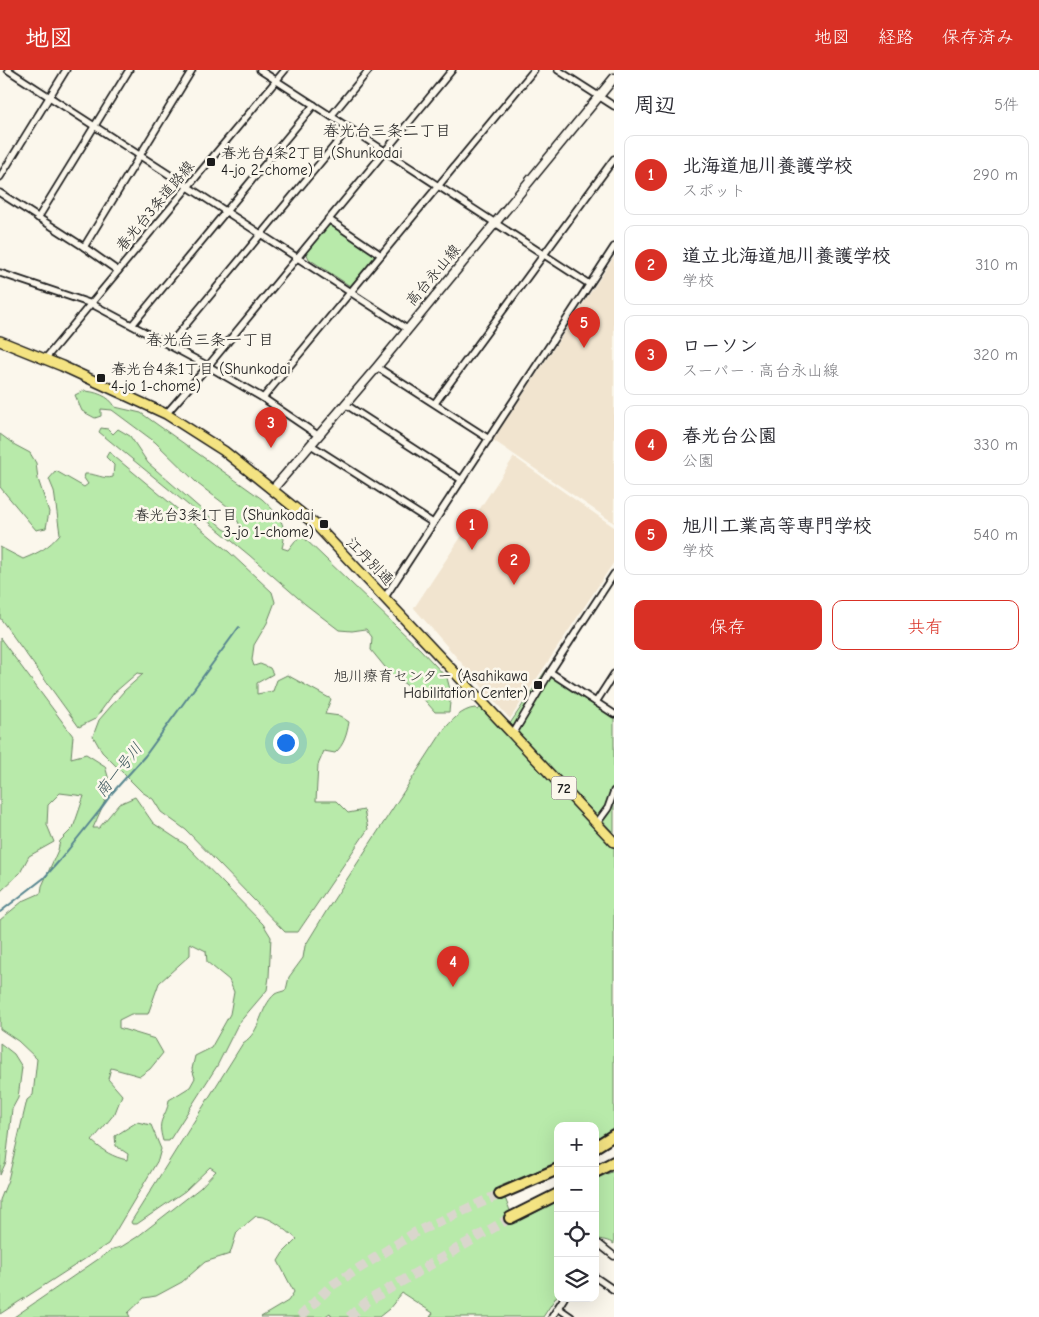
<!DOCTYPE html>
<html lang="ja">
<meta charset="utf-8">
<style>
body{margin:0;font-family:"Comic Neue","Klee One",sans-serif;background:#f7f7f7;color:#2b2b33}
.controls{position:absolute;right:15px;bottom:15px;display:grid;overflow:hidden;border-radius:10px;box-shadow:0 5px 20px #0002}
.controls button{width:45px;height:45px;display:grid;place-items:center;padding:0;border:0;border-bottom:1px solid #e1e1e2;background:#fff;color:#2b2b33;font:25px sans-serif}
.you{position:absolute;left:285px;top:672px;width:18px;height:18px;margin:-12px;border:4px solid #fff;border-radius:50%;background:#1a73e8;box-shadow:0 0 0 8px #1a73e833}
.badge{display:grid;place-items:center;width:32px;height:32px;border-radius:50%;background:#d93025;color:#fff;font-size:16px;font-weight:700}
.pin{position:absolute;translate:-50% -41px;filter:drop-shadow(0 1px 2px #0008)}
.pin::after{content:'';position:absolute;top:26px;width:18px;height:15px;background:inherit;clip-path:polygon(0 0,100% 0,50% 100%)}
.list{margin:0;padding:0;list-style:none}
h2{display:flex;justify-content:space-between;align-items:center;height:65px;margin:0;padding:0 20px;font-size:21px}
h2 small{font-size:16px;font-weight:400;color:#7c7c81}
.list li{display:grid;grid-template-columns:32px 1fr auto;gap:15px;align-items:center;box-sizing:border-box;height:80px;margin:0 10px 10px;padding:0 10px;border:1px solid #e1e1e2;border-radius:10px}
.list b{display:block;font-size:19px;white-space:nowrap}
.list p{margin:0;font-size:16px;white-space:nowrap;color:#7c7c81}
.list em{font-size:16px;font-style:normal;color:#7c7c81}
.actions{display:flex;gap:10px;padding:15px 20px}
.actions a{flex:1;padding:11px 0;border:1px solid #d93025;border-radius:10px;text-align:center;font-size:18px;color:#d93025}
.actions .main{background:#d93025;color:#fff}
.icon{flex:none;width:28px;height:28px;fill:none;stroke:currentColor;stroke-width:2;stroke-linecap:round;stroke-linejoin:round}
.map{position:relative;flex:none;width:614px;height:1247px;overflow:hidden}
header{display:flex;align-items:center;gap:30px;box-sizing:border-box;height:70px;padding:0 25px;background:#d93025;color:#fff}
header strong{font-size:24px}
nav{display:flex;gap:28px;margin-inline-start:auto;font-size:18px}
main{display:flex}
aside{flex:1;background:#fff}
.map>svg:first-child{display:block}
.built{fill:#f1e4cf}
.green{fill:#b8eaaa;stroke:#6a8363}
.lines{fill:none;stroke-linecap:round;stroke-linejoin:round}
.stream{stroke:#56858f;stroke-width:2}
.trunk-tunnel{stroke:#dad6cd;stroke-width:10;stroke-dasharray:10 5;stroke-linecap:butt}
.minor-casing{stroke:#1c1c1c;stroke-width:9}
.tertiary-casing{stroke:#1c1c1c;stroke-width:11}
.primary-casing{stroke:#1c1c1c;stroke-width:12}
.trunk-casing{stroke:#1c1c1c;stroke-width:14}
.minor{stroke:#fbf7ec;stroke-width:5.5}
.tertiary{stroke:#fbf7ec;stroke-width:8}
.primary{stroke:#f4e382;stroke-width:9}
.trunk{stroke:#f4e382;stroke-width:10}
.poi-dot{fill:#1c1c1c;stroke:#fbf7ec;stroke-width:2}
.labels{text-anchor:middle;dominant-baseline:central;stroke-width:5;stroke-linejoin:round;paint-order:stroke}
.shield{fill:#fbf7ec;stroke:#5f5e5a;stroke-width:1}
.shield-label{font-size:14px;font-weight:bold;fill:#1c1c1c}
.poi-label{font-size:15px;fill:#1c1c1c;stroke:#fbf7ec;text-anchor:start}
.street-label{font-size:15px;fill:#1c1c1c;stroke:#fbf7ec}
.neighbourhood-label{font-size:16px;fill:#1c1c1c;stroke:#fbf7ec}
.water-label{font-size:16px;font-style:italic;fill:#3e595f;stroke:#fbf7ec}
</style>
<header>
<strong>地図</strong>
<nav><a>地図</a><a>経路</a><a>保存済み</a></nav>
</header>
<main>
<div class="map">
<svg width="614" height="1247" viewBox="0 0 614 1247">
<rect width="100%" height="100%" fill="#fbf7ec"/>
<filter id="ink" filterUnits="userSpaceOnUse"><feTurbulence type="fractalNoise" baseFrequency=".02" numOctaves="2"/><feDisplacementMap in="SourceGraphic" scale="10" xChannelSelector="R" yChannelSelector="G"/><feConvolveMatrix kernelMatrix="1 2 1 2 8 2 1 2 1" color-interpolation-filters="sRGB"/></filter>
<g filter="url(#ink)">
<g class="built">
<polygon points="614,187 614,453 493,370"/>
<polygon points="514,387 614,457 614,492 510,649 414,538"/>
</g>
<g class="green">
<polygon points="329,152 376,185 350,216 309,189 306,182"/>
<path d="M83,321c11,0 27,5 32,16l26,6 121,86c16,15 27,26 20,49l6,2 7,-9 7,-5 118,113 27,29 4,15 -2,19h-14l-14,-16 -32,-24 -18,-22 1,-13 -6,-8 -14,2 -13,-1 -34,-26 -56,-49 -150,-123 2,-4 7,1 5,5 5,-5 12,7 18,27 76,66 15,8 2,-10 -10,-18 -33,-25 -43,-42 -43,-32 -11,-1v7l-6,2 -13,-7 -7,-16z"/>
<polygon points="0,364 15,375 30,383 36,393 38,409 49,442 46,458 36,460 0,417"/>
<path d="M109,382l120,100 43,40 3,10 -8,21 -13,22 -2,15 2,6 6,-2 10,4 3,6 -16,9v11l16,-3 4,-11 10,-5 44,24 -6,15 15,2 9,6c-2,12 -5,23 -14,31l-11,-2 -6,14 -2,36h20l12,12 16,-3 4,19 -70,103h-13l-99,-102 -25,-18 -8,-13 -11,-7 -40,-40 -9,-16 6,-16 25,-29 19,-17 -6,-1 -23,20 -19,26 -16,8 -79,-109v-71l23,12c17,-7 25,-11 37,-25l-6,-43 -5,-12 7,-8 28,16 4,-3 -4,-6 1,-4c10,-1 19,6 28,3l1,-12 -8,-8z"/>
<path d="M0,568l73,98 -2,22 15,-4 19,12 6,21 -18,41h6l20,-24 16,-7 18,26 33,22 77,79 8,13 -2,40 -2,13 -29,34 -21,42 -48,75h-6c-7,-24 3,-21 6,-41l21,-13 5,-9 -3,-9 3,-13 16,-8 19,-34 4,-22 -5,-12 -22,-18 -1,-11 -16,-8v12l-31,28 -11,31h-17l-12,6v8l36,11 8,14 -13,16 -10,7 -29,-8 -3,11 14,16 -7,18 -23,28c11,10 21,16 35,19l1,-6 -12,-8 -1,-10 22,-14 14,3 10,24 -3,11 -50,84 -108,70v-114l8,-20 19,-80 6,-5 4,-36 -19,-18 -18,-12v-109l23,-19 18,-8 1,-7 16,-36 2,-9 13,-13 11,-32 -24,-3 -12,12 -1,20 7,17 -25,14 -9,17 -20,19z"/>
<polygon points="546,600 614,645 614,763 509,655"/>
<path d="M483,635l131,143v281l-19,10v-13h-37v36l-62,26 5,11 4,-1 10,25 43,-22v93l-15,23h-113l3,-4 -31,-20 -13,16 -10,8h-47l-2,-4 -6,4h-63l27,-16 6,-9 -16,-31 5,-8 14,-14c-13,-10 -24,-22 -41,-23l-19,16 -7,22 -25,8 -23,20 -26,14 -12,2 -16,15 2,4h-116l99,-68 8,-2 16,-10 63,-49 16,-17 -6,-4 -25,24 -48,33h-5l-1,-2 112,-179c19,-12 16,-35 32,-49 3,-2 7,-2 11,-4l3,-13 14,-19 2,-12 22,-36 116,-179c8,-10 19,-22 32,-23l3,2z"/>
<polygon points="0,973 14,984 22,997 18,1028 12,1039 6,1092 0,1105"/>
<path d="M614,1101v73c-6,-4 -12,-4 -19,-6v-59z"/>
</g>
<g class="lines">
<polyline class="stream" points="0,842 44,808 60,790 100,740 113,722 145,686 239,557"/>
<g class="trunk-tunnel">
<polyline points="300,1247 331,1216 416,1162 500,1124"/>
<polyline points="349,1247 368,1231 510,1148"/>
</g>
<defs>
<g id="minor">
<polyline points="8,0 407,259"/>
<polyline points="260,0 589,214"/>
<polyline points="558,0 614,36"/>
<polyline points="331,46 369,0"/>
<polyline points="0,107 66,0"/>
<polyline points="0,123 84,177 118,201"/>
<polyline points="38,148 129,0"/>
<polyline points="328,149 381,185"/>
<polyline points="84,177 192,0"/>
<polyline points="0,203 92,234 208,296 263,328 319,366"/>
<polyline points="132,255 314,35"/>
<polyline points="169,275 349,58"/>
<polyline points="45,289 285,0"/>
<polyline points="377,297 489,369"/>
<polyline points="263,328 534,0"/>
<polyline points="435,333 614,89"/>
<polyline points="345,334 462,410"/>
<polyline points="166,344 208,296 452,0"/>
<polyline points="311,375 433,453"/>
<polyline points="385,527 614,177"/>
<polyline points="550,602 614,644"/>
<polyline points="596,632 614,604"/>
<polyline points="513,664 550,602 614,504"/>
<polyline points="597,753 608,738 614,721"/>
<polyline points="595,1180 599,1174 614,1186"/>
<polyline points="595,1207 614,1220"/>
<polyline points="558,1238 571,1247"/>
<polyline points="552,1247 564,1228"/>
</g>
<polyline id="tertiary" points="273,419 377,297 614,8"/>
<polyline id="primary" points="0,271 62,296 166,344 224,381 316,455 614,772"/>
<g id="trunk">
<polyline points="595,1077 614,1065"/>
<polyline points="595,1102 614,1092"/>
<polyline points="500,1124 558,1099"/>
<polyline points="510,1148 558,1124"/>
</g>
</defs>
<use href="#minor" class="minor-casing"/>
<use href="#tertiary" class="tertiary-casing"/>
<use href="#primary" class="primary-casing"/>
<use href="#trunk" class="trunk-casing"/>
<use href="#minor" class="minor"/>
<use href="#tertiary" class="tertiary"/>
<use href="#primary" class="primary"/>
<use href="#trunk" class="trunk"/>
</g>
</g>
<g class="poi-dot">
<rect x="206" y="87" width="10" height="10" rx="2.5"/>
<rect x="96" y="303" width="10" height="10" rx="2.5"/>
<rect x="319" y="449" width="10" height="10" rx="2.5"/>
<rect x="533" y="610" width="10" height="10" rx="2.5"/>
</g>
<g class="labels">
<rect class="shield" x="551.5" y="706.5" width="25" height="23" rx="4"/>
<g class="shield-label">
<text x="564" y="718">72</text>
</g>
<g class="poi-label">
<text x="221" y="83">春光台4条2丁目 (Shunkodai<tspan x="221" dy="17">4-jo 2-chome)</tspan></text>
<text x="111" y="299">春光台4条1丁目 (Shunkodai<tspan x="111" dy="17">4-jo 1-chome)</tspan></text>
<text x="314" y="445" text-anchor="end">春光台3条1丁目 (Shunkodai<tspan x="314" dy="17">3-jo 1-chome)</tspan></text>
<text x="528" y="606" text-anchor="end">旭川療育センター (Asahikawa<tspan x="528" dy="17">Habilitation Center)</tspan></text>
</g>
<g class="street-label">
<text transform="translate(155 136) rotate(-50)">春光台3条道路線</text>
<text transform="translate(433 205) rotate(-50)">高台永山線</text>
<text transform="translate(370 491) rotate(46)">江丹別通</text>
</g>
<g class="neighbourhood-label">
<text x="387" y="61">春光台三条二丁目</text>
<text x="210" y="270">春光台三条一丁目</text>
</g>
<g class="water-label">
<text transform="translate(119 700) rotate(-51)">南一号川</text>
</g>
</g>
</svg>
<div class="controls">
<button>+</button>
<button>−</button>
<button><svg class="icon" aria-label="locate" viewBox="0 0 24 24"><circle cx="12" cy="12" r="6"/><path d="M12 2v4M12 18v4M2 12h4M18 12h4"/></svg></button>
<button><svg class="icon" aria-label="layers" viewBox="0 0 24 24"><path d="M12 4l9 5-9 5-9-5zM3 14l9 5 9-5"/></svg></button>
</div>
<div class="you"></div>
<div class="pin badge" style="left:472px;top:480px">1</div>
<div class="pin badge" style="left:514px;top:515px">2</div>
<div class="pin badge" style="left:271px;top:378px">3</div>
<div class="pin badge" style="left:453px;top:917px">4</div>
<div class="pin badge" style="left:584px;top:278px">5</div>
</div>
<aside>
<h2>周辺<small>5件</small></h2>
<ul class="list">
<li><span class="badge">1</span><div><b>北海道旭川養護学校</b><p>スポット</p></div><em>290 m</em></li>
<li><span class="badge">2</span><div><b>道立北海道旭川養護学校</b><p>学校</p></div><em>310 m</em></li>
<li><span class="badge">3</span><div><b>ローソン</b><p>スーパー · 高台永山線</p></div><em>320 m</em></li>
<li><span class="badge">4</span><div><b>春光台公園</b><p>公園</p></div><em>330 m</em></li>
<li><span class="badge">5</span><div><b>旭川工業高等専門学校</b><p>学校</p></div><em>540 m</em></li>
</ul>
<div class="actions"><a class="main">保存</a><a>共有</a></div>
</aside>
</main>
